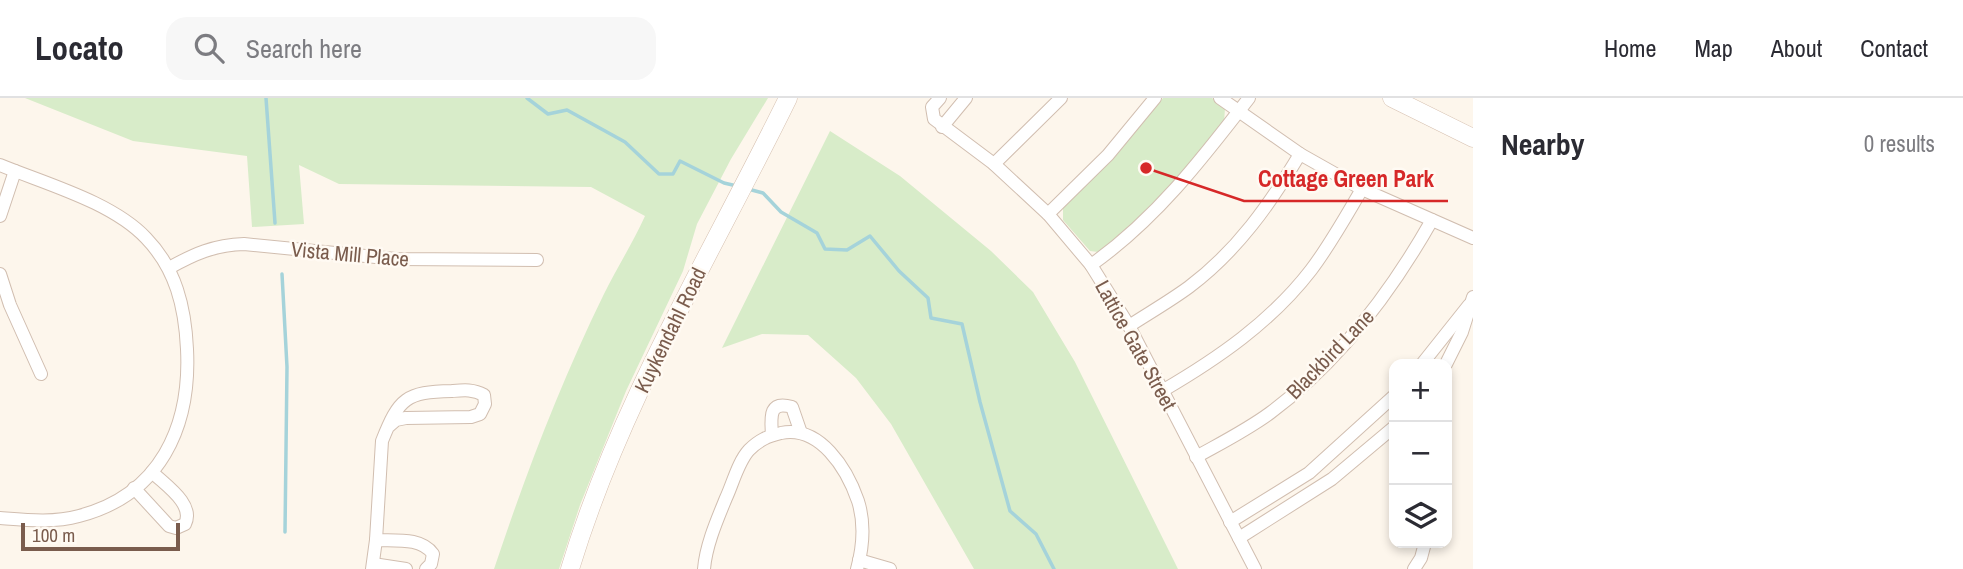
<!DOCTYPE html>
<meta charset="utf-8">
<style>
body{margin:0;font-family:"Archivo Narrow",sans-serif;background:#f7f7f7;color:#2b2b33}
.controls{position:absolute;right:21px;bottom:21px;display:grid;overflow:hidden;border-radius:14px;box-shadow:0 4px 10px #0003}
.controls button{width:63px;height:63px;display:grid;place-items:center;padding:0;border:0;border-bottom:2px solid #e1e1e2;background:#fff;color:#2b2b33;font:35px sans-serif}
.scale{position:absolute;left:21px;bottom:18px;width:159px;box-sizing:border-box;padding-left:7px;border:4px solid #7a5c4d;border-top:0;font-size:19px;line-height:24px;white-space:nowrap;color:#7a5c4d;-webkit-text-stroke:5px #fffaf3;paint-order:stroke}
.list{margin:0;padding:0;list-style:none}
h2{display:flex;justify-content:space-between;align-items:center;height:91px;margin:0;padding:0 28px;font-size:30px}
h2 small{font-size:23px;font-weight:400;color:#7c7c81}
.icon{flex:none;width:38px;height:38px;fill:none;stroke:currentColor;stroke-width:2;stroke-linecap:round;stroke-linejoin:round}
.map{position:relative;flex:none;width:1473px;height:471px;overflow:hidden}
header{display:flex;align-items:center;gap:42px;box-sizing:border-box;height:98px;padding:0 35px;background:#fff;border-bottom:2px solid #e1e1e2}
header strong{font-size:33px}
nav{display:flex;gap:38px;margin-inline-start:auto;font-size:24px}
.search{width:490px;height:63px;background:#f7f7f7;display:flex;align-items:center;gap:18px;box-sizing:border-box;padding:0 24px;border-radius:21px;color:#7c7c81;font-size:26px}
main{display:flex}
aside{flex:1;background:#fff}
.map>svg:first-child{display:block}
.green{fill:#d8ecc9}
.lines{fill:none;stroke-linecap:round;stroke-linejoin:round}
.stream{stroke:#a5d3da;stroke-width:3.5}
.street-casing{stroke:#d1beb0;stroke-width:14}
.secondary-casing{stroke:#d6c0b0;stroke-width:19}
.street{stroke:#fff;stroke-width:12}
.secondary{stroke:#fff;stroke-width:18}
.labels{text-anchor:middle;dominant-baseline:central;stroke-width:5;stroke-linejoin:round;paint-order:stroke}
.street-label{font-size:21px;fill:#7a5c4d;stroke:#fffaf3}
.leader{fill:none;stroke:#d62828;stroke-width:2.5}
.callout-dot{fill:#d62828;stroke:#fffaf3;stroke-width:2.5}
.callout-label{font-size:23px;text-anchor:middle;font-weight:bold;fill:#d62828;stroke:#fffaf3;stroke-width:5;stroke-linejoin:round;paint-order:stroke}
</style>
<header>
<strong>Locato</strong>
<div class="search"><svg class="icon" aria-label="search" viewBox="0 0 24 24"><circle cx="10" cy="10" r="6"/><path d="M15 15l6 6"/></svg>Search here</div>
<nav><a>Home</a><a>Map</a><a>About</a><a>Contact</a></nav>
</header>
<main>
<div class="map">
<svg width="1473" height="471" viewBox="0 0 1473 471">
<rect width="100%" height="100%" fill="#fdf6ec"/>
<g class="green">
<path d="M25,0h743l-37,61 -34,65 -14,47 -57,120 -46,114 -21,64h-65c31,-93 66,-185 109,-273 13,-27 30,-53 42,-80l-54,-29 -252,-3 -40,-19 5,59 -52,3 -5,-71 -114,-15z"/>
<polygon points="1163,0 1212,0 1225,10 1224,25 1179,81 1123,138 1098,154 1090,153 1063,122 1063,109 1115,59"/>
<polygon points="830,33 900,78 991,153 1033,194 1075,264 1178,471 974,471 891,326 856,280 808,237 762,236 722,250"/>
</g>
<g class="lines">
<g class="stream">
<polyline points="266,0 275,125"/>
<polyline points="527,0 548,16 567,12 625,44 659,76 673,76 680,63 724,85 737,88"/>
<polyline points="748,91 763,95 781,114 817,135 825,151 847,152 870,138 899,173 928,200 931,220 962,226 980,304 1010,413 1036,436 1054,471"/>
<polyline points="282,176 287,269 285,434"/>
</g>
<defs>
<g id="street">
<polyline points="940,0 932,9 934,21 994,66 1048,116 1091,167 1129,228 1255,471"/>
<polyline points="1220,0 1300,56 1362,91 1473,140"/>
<polyline points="942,29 966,0"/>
<polyline points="994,66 1061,0"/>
<path d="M0,67c46,19 112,37 146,73 30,31 39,69 41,111 4,78 -27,146 -108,167 -25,7 -53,4 -79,2"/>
<polyline points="1048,116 1108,57 1155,0"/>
<polyline points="0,118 15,73"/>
<path d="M1091,167c64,-45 111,-106 158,-167"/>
<path d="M169,170c25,-14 45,-23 75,-24l152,15 141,1"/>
<polyline points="0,176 10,207 41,276"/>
<path d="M1129,228c20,-13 41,-25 60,-39 48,-36 81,-83 111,-133"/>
<polyline points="1422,266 1469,207"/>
<polyline points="1446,266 1462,234 1473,199"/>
<path d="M1162,293c55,-32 109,-69 149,-121 19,-25 35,-54 51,-81"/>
<path d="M772,337c-1,-17 -4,-35 20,-28l9,26"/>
<path d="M1196,359c25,-14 51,-27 74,-44 69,-51 120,-119 162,-193"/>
<path d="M134,390l35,38 7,2 9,-4c10,-20 -20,-39 -33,-52"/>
<polyline points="1230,424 1309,375 1394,298"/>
<polyline points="1239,440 1332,381 1394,329"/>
<path d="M376,442c19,1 45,-3 57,14l-2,10 -5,5"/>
<polyline points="859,462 890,471"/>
<polyline points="373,466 406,471"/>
<path d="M372,471l4,-29 6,-99c17,-43 24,-49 70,-50 12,-1 21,-2 32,4l1,9 -5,10 -9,3 -65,1 -10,2 -8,7"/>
<path d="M704,471c2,-24 13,-49 22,-71 7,-15 12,-36 23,-48 10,-10 19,-14 32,-17 39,-8 66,36 77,68 7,22 5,46 -1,68"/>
<polyline points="1414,471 1421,460 1425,445"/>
</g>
<g id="secondary">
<polyline points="1392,0 1473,40"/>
<path d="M570,471c50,-166 142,-316 218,-471"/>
</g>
</defs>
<use href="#street" class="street-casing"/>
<use href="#secondary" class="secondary-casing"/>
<use href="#street" class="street"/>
<use href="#secondary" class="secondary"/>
</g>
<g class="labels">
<g class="street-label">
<text transform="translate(350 156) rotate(5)">Vista Mill Place</text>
<text transform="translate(670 232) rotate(-64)">Kuykendahl Road</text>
<text transform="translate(1136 247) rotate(61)">Lattice Gate Street</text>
<text transform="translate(1330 256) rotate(-46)">Blackbird Lane</text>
</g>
</g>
<path class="leader" d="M1146 70L1244 103H1448"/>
<circle class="callout-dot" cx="1146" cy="70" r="7"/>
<g class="callout-label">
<text x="1346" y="89">Cottage Green Park</text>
</g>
</svg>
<div class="controls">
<button>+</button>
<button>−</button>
<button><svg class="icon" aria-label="layers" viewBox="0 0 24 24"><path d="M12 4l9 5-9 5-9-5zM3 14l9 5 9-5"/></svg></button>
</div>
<div class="scale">100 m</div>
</div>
<aside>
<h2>Nearby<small>0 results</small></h2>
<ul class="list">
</ul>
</aside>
</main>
